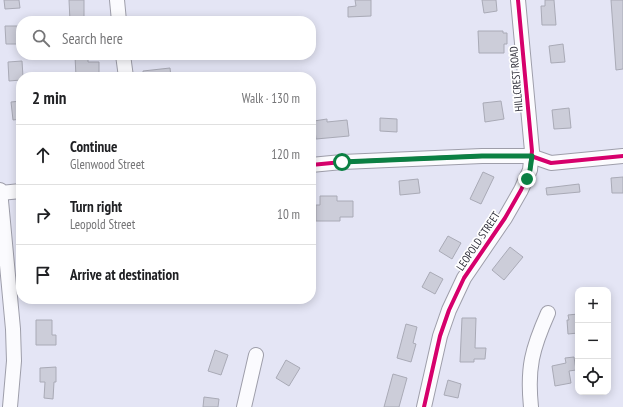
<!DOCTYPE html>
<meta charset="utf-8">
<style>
body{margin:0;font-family:"PT Sans Narrow",sans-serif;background:#f2f2f2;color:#202124}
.controls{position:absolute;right:12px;bottom:12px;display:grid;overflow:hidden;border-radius:8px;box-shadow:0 2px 10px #0003}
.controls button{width:36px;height:36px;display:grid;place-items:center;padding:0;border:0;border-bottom:1px solid #e0e0e0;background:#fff;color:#202124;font:20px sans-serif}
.stop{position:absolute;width:12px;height:12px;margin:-9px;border:3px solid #0b8043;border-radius:50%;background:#fff}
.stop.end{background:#0b8043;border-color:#fff;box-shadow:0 1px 4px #0008}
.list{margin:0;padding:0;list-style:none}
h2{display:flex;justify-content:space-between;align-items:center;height:52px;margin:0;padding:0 16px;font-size:17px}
h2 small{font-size:13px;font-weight:400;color:#757577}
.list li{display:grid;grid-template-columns:26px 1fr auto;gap:12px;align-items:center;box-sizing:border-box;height:60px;padding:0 16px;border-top:1px solid #e0e0e0}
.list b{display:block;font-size:15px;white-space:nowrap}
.list p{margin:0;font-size:13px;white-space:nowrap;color:#757577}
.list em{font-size:13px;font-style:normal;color:#757577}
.icon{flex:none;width:22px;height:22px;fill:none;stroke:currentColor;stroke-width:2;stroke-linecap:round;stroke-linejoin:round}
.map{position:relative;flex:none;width:623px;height:407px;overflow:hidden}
.search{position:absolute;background:#fff;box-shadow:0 2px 10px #0003;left:16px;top:16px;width:300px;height:44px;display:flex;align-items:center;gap:10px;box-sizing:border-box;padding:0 14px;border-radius:16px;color:#757577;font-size:15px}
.panel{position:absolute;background:#fff;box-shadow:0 2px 10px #0003;left:16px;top:72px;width:300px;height:232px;border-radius:16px}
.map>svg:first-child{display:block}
.building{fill:#cccdd9;stroke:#a9aab6}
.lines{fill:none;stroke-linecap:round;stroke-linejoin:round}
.minor-casing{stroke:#9e9eaa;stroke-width:16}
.minor{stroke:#fbfbfe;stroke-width:14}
.cycleway-casing{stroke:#fff;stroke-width:6}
.cycleway{stroke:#d6006c;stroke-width:4}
.route{stroke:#0b8043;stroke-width:5}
.labels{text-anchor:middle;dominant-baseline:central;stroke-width:3.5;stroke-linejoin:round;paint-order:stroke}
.street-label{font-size:11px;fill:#31313c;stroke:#fff}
</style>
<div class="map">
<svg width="623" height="407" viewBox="0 0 623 407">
<rect width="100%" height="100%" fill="#e4e5f5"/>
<g class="building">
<polygon points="4,0 19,0 20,8 5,9"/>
<polygon points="69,0 84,0 84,21 70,21"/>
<polygon points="355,0 371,0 371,16 348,17 348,7 356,6"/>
<polygon points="482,0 496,0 497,11 484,13"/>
<polygon points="545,0 554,0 556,25 542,25 541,6 545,6"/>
<polygon points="611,0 623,0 623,69 616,70"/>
<polygon points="5,26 20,26 21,44 6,44"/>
<polygon points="478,31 503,31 503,33 507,33 507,44 504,44 504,53 479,53"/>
<polygon points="563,44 565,62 551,63 549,46"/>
<polygon points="75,56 88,56 88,62 99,62 99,77 76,77"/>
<polygon points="22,61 23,77 21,77 21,80 9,81 8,62"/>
<polygon points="170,68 171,77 143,77 143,71"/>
<polygon points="21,101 21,119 13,120 11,102"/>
<polygon points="501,101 504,119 485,122 483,103"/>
<polygon points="569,108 571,128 554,129 552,110"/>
<polygon points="380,118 397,119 397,132 380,131"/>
<polygon points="327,119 327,122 347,120 349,136 316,139 314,121"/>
<polygon points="483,172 494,177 481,204 470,199"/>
<polygon points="623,177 623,193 612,193 611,178"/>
<polygon points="418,179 420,193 400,195 399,181"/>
<polygon points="579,184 580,192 547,195 546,188"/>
<polygon points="320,196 337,196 337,201 353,201 353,217 340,217 340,221 316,221 316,205 320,205"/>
<polygon points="448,236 461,243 452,259 439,251"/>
<polygon points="510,247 523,257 504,280 492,270"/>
<polygon points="430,272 443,279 435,294 422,287"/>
<polygon points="578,314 578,333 568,334 567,320 569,320 568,315"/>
<polygon points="462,318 476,318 475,348 486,348 485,359 474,359 474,362 460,362"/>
<polygon points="36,320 52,320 52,335 56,335 56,345 36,345"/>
<polygon points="406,324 417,327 413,343 416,344 411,362 397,358"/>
<polygon points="215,350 228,355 221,375 208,371"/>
<polygon points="574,357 576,370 569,371 571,383 555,386 552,366 566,363 565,358"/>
<polygon points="286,360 300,368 289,386 276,378"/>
<polygon points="56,367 56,382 54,382 53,399 44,398 45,382 40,382 40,368"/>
<polygon points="393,374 407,378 399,407 384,407"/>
<polygon points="448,380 461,384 458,398 444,395"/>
<polygon points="204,397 219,399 218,407 203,407"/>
</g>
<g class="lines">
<defs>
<g id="minor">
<polyline points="117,0 119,21"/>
<polyline points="123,55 126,77"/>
<polyline points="311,165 342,162 482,156 531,156 551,163 623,156"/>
<polyline points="0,190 13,329 14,361 10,407"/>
<polyline points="0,193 21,191"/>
<polyline points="244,407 256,355"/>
<polyline points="424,407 440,336 449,310 464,278 505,218 521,190 530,170 532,151 518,0"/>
<path d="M531,407c-4,-39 1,-58 17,-94"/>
</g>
</defs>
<use href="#minor" class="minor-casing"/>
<use href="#minor" class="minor"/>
<defs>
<g id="cycleway">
<polyline points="311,165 342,162 482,156 531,156 551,163 623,156"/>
<polyline points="424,407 440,336 449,310 464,278 505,218 521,190 530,170 532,151 518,0"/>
</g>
</defs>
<use href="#cycleway" class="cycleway-casing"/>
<use href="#cycleway" class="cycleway"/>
</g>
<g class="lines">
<polyline class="route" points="342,162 482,156 532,156 530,170 527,179"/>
</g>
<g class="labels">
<g class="street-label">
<text transform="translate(516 79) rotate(-95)">HILLCREST ROAD</text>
<text transform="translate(478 241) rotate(-56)">LEOPOLD STREET</text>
</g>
</g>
</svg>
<div class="controls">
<button>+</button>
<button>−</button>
<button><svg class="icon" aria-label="locate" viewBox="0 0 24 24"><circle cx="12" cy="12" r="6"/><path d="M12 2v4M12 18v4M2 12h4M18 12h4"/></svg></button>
</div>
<div class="stop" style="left:342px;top:162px"></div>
<div class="stop end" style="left:527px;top:179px"></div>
<div class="search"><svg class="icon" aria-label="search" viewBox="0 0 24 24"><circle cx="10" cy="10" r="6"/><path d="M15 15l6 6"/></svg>Search here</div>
<section class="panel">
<h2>2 min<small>Walk · 130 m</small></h2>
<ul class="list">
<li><svg class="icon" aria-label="ahead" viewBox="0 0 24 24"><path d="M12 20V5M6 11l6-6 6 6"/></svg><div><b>Continue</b><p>Glenwood Street</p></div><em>120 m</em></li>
<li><svg class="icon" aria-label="right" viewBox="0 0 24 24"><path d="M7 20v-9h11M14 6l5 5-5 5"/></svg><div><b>Turn right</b><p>Leopold Street</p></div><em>10 m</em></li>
<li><svg class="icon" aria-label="arrive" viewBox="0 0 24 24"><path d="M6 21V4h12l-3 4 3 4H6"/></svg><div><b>Arrive at destination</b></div></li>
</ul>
</section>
</div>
